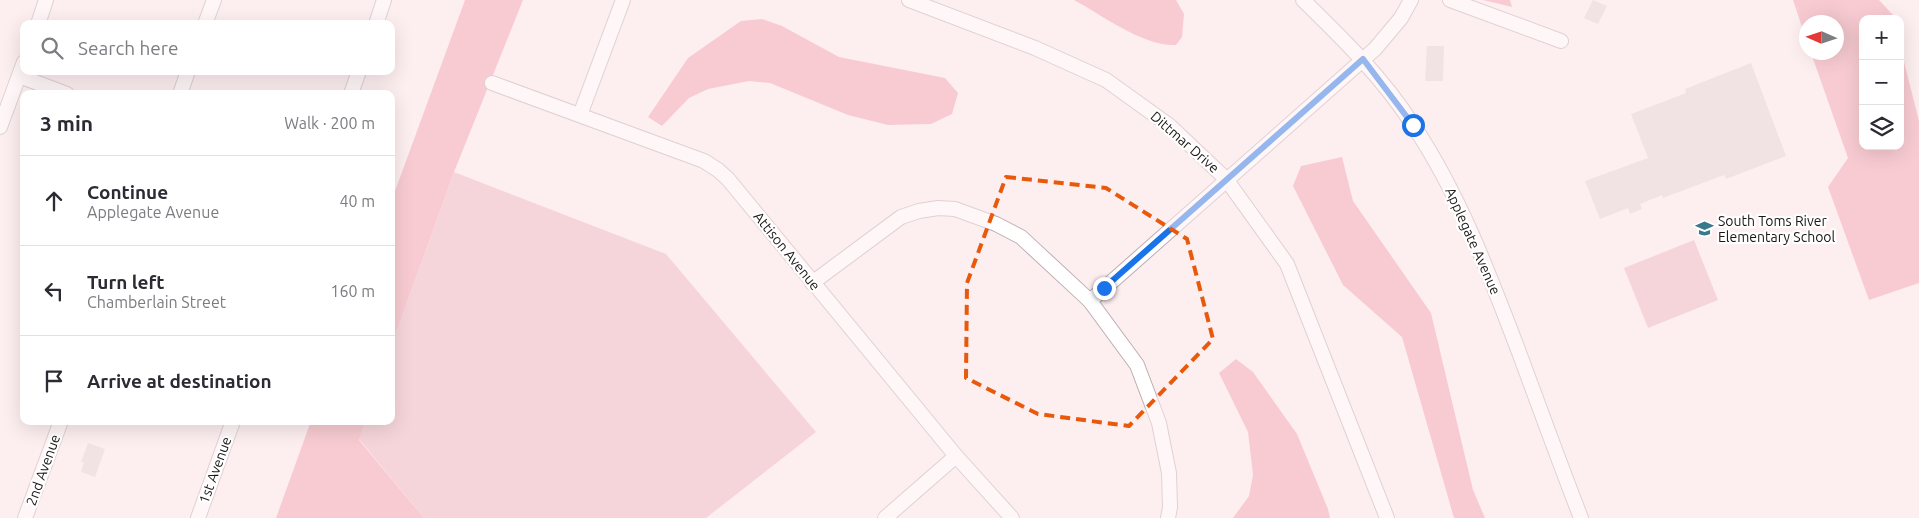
<!DOCTYPE html>
<meta charset="utf-8">
<style>
body{margin:0;font-family:Ubuntu,sans-serif;background:#f7f7f7;color:#2b2b33}
.controls{position:absolute;right:15px;top:15px;display:grid;overflow:hidden;border-radius:10px;box-shadow:0 5px 20px #0002}
.controls button{width:45px;height:45px;display:grid;place-items:center;padding:0;border:0;border-bottom:1px solid #e1e1e2;background:#fff;color:#2b2b33;font:25px sans-serif}
.compass{position:absolute;left:1799px;top:15px;width:45px;height:45px;border-radius:50%;background:#fff;box-shadow:0 5px 20px #0002;rotate:273deg}
.stop{position:absolute;width:15px;height:15px;margin:-11px;border:4px solid #1a73e8;border-radius:50%;background:#fff}
.stop.end{background:#1a73e8;border-color:#fff;box-shadow:0 1px 5px #0008}
.list{margin:0;padding:0;list-style:none}
h2{display:flex;justify-content:space-between;align-items:center;height:65px;margin:0;padding:0 20px;font-size:21px}
h2 small{font-size:16px;font-weight:400;color:#7c7c81}
.list li{display:grid;grid-template-columns:32px 1fr auto;gap:15px;align-items:center;box-sizing:border-box;height:90px;padding:0 20px;border-top:1px solid #e1e1e2}
.list b{display:block;font-size:19px;white-space:nowrap}
.list p{margin:0;font-size:16px;white-space:nowrap;color:#7c7c81}
.list em{font-size:16px;font-style:normal;color:#7c7c81}
.icon{flex:none;width:28px;height:28px;fill:none;stroke:currentColor;stroke-width:2;stroke-linecap:round;stroke-linejoin:round}
.map{position:relative;flex:none;width:1919px;height:518px;overflow:hidden}
.search{position:absolute;background:#fff;box-shadow:0 5px 20px #0002;left:20px;top:20px;width:375px;height:55px;display:flex;align-items:center;gap:12px;box-sizing:border-box;padding:0 18px;border-radius:10px;color:#7c7c81;font-size:19px}
.panel{position:absolute;background:#fff;box-shadow:0 5px 20px #0002;left:20px;top:90px;width:375px;height:335px;border-radius:10px}
.map>svg:first-child{display:block}
.green{fill:#eeb7bf}
.forest{fill:#f2a0ae}
.building{fill:#e2d4d6}
.lines{fill:none;stroke-linecap:round;stroke-linejoin:round}
.street-casing{stroke:#bcaeb0;stroke-width:16}
.street{stroke:#fff;stroke-width:14}
.route{stroke:#1a73e8;stroke-width:6}
.marked{fill:none;stroke:#e8590c;stroke-width:4;stroke-dasharray:10 6;stroke-linejoin:round}
.labels{text-anchor:middle;dominant-baseline:central;stroke-width:4.5;stroke-linejoin:round;paint-order:stroke}
.street-label{font-size:14px;fill:#1a1616;stroke:#fff}
.poi-label{font-size:14px;fill:#1a1616;stroke:#fff;text-anchor:start}
</style>
<div class="map">
<svg width="1919" height="518" viewBox="0 0 1919 518">
<rect width="100%" height="100%" fill="#fdeef0"/>
<g class="green">
<polygon points="454,172 666,254 816,432 706,518 424,518 359,439 365,421 391,421 391,347"/>
<polygon points="1694,240 1718,300 1648,328 1624,268"/>
</g>
<g class="forest">
<polygon points="465,0 523,0 454,172 391,347 391,202"/>
<path d="M1074,0h102l8,14 -2,23 -6,8c-32,2 -74,-30 -102,-45z"/>
<polygon points="1483,0 1510,0 1512,7"/>
<polygon points="1793,0 1879,0 1893,15 1894,19 1863,19 1863,146 1900,146 1900,46 1919,121 1919,283 1869,300 1828,187 1848,158 1811,53 1836,52 1836,22 1806,22 1806,39"/>
<polygon points="762,19 782,26 839,57 945,78 958,93 952,114 931,124 888,125 848,115 770,83 749,81 708,89 689,98 662,126 648,117 688,58 741,21"/>
<polygon points="1342,157 1353,201 1431,313 1473,490 1485,518 1454,518 1402,337 1343,285 1293,186 1301,166"/>
<polygon points="1236,359 1253,372 1297,434 1328,509 1330,518 1233,518 1249,496 1253,475 1248,432 1219,373"/>
<polygon points="311,421 365,421 359,440 424,518 276,518"/>
</g>
<g class="building">
<polygon points="1593,0 1607,6 1598,24 1584,18"/>
<polygon points="1427,46 1444,46 1443,81 1425,81"/>
<polygon points="1751,63 1786,156 1726,179 1724,175 1663,198 1662,195 1640,204 1642,209 1630,214 1628,208 1600,219 1585,181 1648,158 1631,114 1686,93 1685,89"/>
<polygon points="88,443 105,449 95,477 81,472 84,462 81,462"/>
</g>
<g class="lines">
<defs>
<g id="street">
<polyline points="909,0 1035,48 1106,80 1170,126 1226,179 1287,264 1387,518"/>
<path d="M1303,0c40,39 80,78 110,125 47,70 77,151 107,230 20,54 40,109 61,163"/>
<polyline points="1450,0 1561,41"/>
<polyline points="38,24 46,0"/>
<polyline points="205,24 214,0"/>
<polyline points="376,24 384,0"/>
<polyline points="19,76 67,94"/>
<polyline points="492,83 704,161 718,170 728,179 956,456 1012,518"/>
<polyline points="180,94 188,71"/>
<polyline points="351,94 359,71"/>
<polyline points="580,115 623,0"/>
<polyline points="0,127 24,62"/>
<polyline points="812,283 901,217 919,211 938,208 955,209 996,224 1021,237 1090,301 1137,365 1159,423 1169,473 1170,507 1168,518"/>
<polyline points="1090,301 1375,49 1401,18 1411,0"/>
<polyline points="25,518 61,421"/>
<polyline points="198,518 233,421"/>
<polyline points="885,518 956,456"/>
</g>
</defs>
<use href="#street" class="street-casing"/>
<use href="#street" class="street"/>
</g>
<g class="lines">
<polyline class="route" points="1104,288 1363,59 1413,125"/>
</g>
<path d="M0 0H1919V518H0ZM1006,177l100,11 81,51 26,100 -84,87 -91,-12 -72,-36 1,-95z" fill="#fdeef0" fill-opacity=".55" fill-rule="evenodd"/>
<path class="marked" d="M1006,177l100,11 81,51 26,100 -84,87 -91,-12 -72,-36 1,-95z"/>
<defs>
<symbol id="school-bare" viewBox="-9 -9 18 18"><path d="M0-5L7-2L0 1L-7-2ZM-4 1L0 2.5L4 1V4Q0 6-4 4Z" fill="#387a8c" stroke="#fff" stroke-width="2.5" paint-order="stroke"/></symbol>
</defs>
<g fill-rule="evenodd">
<use href="#school-bare" x="1692" y="216" width="25" height="25"/>
</g>
<g class="labels">
<g class="street-label">
<text transform="translate(1185 142) rotate(41)">Dittmar Drive</text>
<text transform="translate(1473 241) rotate(66)">Applegate Avenue</text>
<text transform="translate(787 251) rotate(51)">Attison Avenue</text>
<text transform="translate(43 470) rotate(-70)">2nd Avenue</text>
<text transform="translate(215 470) rotate(-70)">1st Avenue</text>
</g>
<g class="poi-label">
<text x="1718" y="221">South Toms River<tspan x="1718" dy="16">Elementary School</tspan></text>
</g>
</g>
</svg>
<div class="controls">
<button>+</button>
<button>−</button>
<button><svg class="icon" aria-label="layers" viewBox="0 0 24 24"><path d="M12 4l9 5-9 5-9-5zM3 14l9 5 9-5"/></svg></button>
</div>
<svg class="compass" viewBox="-18 -18 36 36"><path d="M0-13l5 13h-10z" fill="#e53935"/><path d="M0 13l5-13h-10z" fill="#7c7c81"/></svg>
<div class="stop" style="left:1413px;top:125px"></div>
<div class="stop end" style="left:1104px;top:288px"></div>
<div class="search"><svg class="icon" aria-label="search" viewBox="0 0 24 24"><circle cx="10" cy="10" r="6"/><path d="M15 15l6 6"/></svg>Search here</div>
<section class="panel">
<h2>3 min<small>Walk · 200 m</small></h2>
<ul class="list">
<li><svg class="icon" aria-label="ahead" viewBox="0 0 24 24"><path d="M12 20V5M6 11l6-6 6 6"/></svg><div><b>Continue</b><p>Applegate Avenue</p></div><em>40 m</em></li>
<li><svg class="icon" aria-label="left" viewBox="0 0 24 24"><path d="M17 20v-9H6M10 6l-5 5 5 5"/></svg><div><b>Turn left</b><p>Chamberlain Street</p></div><em>160 m</em></li>
<li><svg class="icon" aria-label="arrive" viewBox="0 0 24 24"><path d="M6 21V4h12l-3 4 3 4H6"/></svg><div><b>Arrive at destination</b></div></li>
</ul>
</section>
</div>
